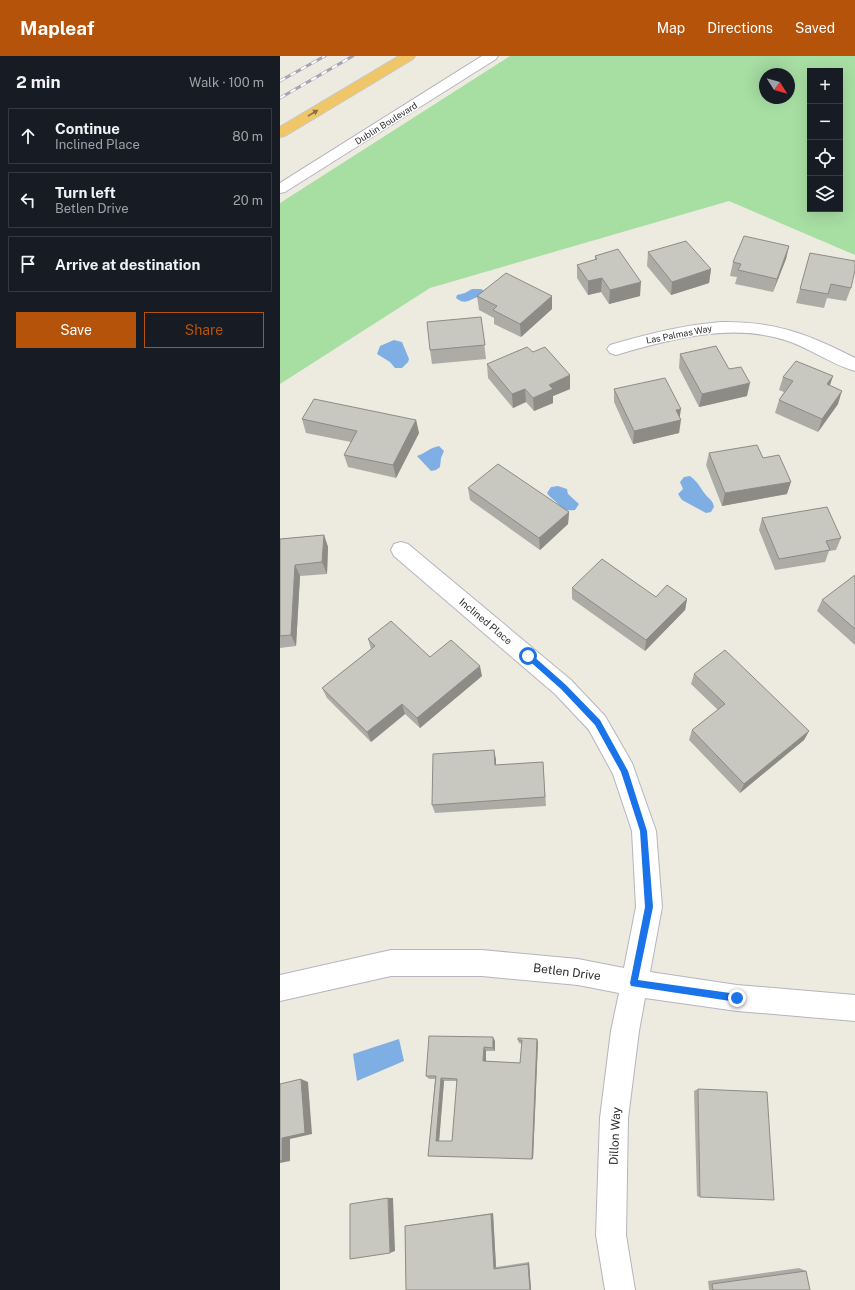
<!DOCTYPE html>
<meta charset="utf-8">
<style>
body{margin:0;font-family:"Public Sans",sans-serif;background:#20242c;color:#f1f3f6}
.controls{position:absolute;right:12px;top:12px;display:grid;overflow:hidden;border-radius:0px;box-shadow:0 4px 16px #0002}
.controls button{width:36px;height:36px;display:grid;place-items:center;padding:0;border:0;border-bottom:1px solid #363941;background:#171b24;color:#f1f3f6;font:20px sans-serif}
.compass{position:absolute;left:479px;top:12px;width:36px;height:36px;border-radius:50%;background:#171b24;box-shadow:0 4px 16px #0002;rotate:127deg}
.stop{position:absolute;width:12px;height:12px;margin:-9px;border:3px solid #1a73e8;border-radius:50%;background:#fff}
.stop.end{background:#1a73e8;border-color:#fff;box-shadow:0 1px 4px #0008}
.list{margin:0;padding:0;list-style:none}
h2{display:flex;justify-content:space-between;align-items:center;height:52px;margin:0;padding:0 16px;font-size:17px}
h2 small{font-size:13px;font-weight:400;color:#9ea1a6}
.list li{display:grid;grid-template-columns:26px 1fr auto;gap:12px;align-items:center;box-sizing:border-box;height:56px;margin:0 8px 8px;padding:0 8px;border:1px solid #363941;border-radius:0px}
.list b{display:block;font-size:15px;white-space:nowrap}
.list p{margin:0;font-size:13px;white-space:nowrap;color:#9ea1a6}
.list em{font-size:13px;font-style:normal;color:#9ea1a6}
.actions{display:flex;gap:8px;padding:12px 16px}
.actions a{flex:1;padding:9px 0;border:1px solid #b45309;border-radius:0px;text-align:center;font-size:14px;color:#b45309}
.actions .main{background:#b45309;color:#fff}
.icon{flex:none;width:22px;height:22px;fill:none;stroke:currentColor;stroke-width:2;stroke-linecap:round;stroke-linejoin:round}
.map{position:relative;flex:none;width:575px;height:1234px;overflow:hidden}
header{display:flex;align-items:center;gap:24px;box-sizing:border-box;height:56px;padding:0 20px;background:#b45309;color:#fff}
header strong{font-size:19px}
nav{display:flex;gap:22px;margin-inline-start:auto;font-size:14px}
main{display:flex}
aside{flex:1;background:#171b24}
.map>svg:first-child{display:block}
.green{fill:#a7dea2;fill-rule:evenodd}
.water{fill:#7eaee4}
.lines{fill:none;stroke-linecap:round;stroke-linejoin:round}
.street-casing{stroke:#b5b4bf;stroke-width:2}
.secondary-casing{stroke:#b5b4bf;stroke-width:2}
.highway-casing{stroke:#c8c8c8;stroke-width:2}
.street{fill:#fff;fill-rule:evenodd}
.secondary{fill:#fff;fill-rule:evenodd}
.highway{fill:#f0c768;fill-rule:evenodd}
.rail-casing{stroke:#a5a3b5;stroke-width:3}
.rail{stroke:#fff;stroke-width:2;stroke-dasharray:6;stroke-linecap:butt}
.wall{fill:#acaba5;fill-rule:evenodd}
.shaded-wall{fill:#8c8b86}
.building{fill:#c8c7c0;stroke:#8c8b86;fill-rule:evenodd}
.oneway{fill:#857248}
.route{fill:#1a73e8}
.labels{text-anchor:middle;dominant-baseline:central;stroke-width:3;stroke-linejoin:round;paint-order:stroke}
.far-street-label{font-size:9px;fill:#2d2d2d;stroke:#fff}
.street-label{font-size:10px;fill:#2d2d2d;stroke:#fff}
.near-street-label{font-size:12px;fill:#2d2d2d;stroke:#fff}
</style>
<header>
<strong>Mapleaf</strong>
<nav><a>Map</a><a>Directions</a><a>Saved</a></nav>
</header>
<main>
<aside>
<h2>2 min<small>Walk · 100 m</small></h2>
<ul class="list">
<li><svg class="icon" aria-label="ahead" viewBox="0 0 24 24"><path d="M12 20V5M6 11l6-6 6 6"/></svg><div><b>Continue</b><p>Inclined Place</p></div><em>80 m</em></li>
<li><svg class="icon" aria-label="left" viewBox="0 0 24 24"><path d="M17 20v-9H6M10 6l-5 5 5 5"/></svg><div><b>Turn left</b><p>Betlen Drive</p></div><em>20 m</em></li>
<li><svg class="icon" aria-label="arrive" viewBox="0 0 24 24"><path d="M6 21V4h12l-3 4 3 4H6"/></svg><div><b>Arrive at destination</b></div></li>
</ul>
<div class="actions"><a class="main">Save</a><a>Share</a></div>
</aside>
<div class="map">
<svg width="575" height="1234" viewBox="0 0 575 1234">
<rect width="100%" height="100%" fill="#edebe0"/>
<path class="green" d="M230,0h345v199l-126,-54 -299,87 -150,96v-181zM530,15h30v138h-30zM485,18h24v24h-24z"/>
<g class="water">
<path d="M192,233h9l7,4c-5,4 -8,3 -13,5 -9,4 -11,6 -19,0l1,-3 8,-2z"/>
<polygon points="114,284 122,286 129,303 128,306 122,312 115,312 110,306 97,298 100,290"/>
<path d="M159,390l5,5 -3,7 -1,9 -4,3 -5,1 -14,-15c9,-3 12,-8 22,-10z"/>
<path d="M410,420c9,7 9,10 15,18 4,5 8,6 9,13l-3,5 -5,1 -24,-13 -4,-6 5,-5 -3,-7 4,-5z"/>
<path d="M278,430l9,3 1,5 11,10 -4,6c-12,1 -11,0 -18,-7 -3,-4 -7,-5 -10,-10l4,-6z"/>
<polygon points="119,983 124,1005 77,1025 73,998"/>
</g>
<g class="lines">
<defs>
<g id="street">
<path d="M441,266c53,-1 88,12 134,36v13c-22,-6 -44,-22 -67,-30 -56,-19 -117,-2 -172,14l-6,-2 -3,-4 3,-4c37,-11 73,-20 111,-23z"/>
<polygon points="121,486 128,488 291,624 325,660 352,707 376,775 382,851 370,916 457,929 575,939 575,965 457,955 365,942 359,975 348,1062 346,1179 355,1234 325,1234 316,1179 320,1062 331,975 339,937 298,929 202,920 111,920 0,945 0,919 111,894 202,894 298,903 344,912 356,851 352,775 333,718 309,674 275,638 114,500 111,494 114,488"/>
</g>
<polygon id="secondary" points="202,0 218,0 216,3 5,136 0,137 0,127"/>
<polygon id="highway" points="119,0 135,0 133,3 5,80 0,81 0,71"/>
</defs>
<use href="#street" class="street-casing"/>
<use href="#secondary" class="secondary-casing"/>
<use href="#highway" class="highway-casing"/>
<use href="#street" class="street"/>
<use href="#secondary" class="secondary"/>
<use href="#highway" class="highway"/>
<defs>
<g id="rail">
<polyline points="0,25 45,0"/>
<polyline points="0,42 73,0"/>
</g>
</defs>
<use href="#rail" class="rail-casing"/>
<use href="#rail" class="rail"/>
</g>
<g class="wall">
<polygon points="509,190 506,203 493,236 455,228 457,221 450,220 453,206"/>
<polygon points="368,196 431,213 429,227 391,239 367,210"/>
<polygon points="530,197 571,232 566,245 547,242 544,252 516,247"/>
<polygon points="315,200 360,240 329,248 321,236 308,239 297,222 297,209 315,204"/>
<polygon points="197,240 272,240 272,253 241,281 214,268 214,262 199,254"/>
<polygon points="201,261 206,303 152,308 150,294"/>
<polygon points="400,298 449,313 467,340 419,351 399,312"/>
<polygon points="207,308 290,333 273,340 273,347 254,355 246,346 233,352 208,322"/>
<polygon points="553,320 550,329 558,348 538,376 495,357 499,344 504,336 499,334 503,321"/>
<polygon points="334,333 400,362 399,377 353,388 334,346"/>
<polygon points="22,363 136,364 139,377 116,422 68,411 64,399 71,386 26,377"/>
<polygon points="429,397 507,438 442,450 426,409"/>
<polygon points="188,432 289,456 288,468 260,494 190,444"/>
<polygon points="482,462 561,482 556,494 549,495 545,506 495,514 479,474"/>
<polygon points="44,479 48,491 47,518 20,520 16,590 0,592 0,483"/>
<polygon points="575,519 575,589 537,555 542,544"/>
<polygon points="292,532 376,541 407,543 405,554 365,595 292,543"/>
<polygon points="88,583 150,601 202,620 140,672 125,658 91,686 47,642 42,632 91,593"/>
<polygon points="414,618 529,675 524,684 460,737 409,684 412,674 438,654 411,628"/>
<polygon points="214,694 216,709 263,706 266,750 155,757 152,749"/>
<path d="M257,983l1,3 -5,117 -105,-3 7,-77h-6l-3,-3 69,-35v10h-9v10l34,2 2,-19 -3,-1 -1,-3zM164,1025h13l-5,60h-13z"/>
<polygon points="418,1033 420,1141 417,1140 414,1035"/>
<polygon points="213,1157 216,1211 249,1206 251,1234 126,1234 125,1170 130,1169"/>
<polygon points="519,1212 526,1215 530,1234 429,1234 428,1225"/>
</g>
<g class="shaded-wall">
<polygon points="509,190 506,203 493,236 497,223"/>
<polygon points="431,213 429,227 391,239 392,226"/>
<polygon points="322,222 321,236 308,239 308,225"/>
<polygon points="361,226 360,240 329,248 330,234"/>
<polygon points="272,240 272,253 241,281 240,268"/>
<polygon points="290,319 290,333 273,340 273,347 254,355 253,342 269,329"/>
<polygon points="553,320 548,334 547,328"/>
<polygon points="470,327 467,340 419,351 422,338"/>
<polygon points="245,333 246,346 233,352 232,338"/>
<polygon points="562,335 558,348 538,376 542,363"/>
<polygon points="401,353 399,365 401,364 399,377 353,388 354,375 396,354"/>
<polygon points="136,364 139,377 116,422 113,409"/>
<polygon points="511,426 507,438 442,450 445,437"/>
<polygon points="289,456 288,468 260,494 259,482"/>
<polygon points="44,479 48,491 47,518 42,506"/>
<polygon points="15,509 20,520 16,590 11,579"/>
<polygon points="407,543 405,554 365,595 366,584"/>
<polygon points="200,610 202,620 140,672 137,662"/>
<polygon points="122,648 125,658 91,686 87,676"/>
<polygon points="529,675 524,684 460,737 464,728"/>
<polygon points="214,694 216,703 216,718 215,709"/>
<polygon points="213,981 215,985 215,995 213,992"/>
<polygon points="257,983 258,986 253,1103 252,1103"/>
<polygon points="204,991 206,995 206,1008 203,1005"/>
<polygon points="161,1022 164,1025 159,1086 156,1085"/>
<polygon points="21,1023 28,1026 32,1078 10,1083 10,1105 0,1107 2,1082"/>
<polygon points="108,1142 113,1142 115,1195 110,1197"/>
<polygon points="213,1157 216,1211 214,1213 211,1158"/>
<polygon points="249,1206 251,1234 250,1234 248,1208"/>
</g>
<g class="building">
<polygon points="464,180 509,190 497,223 458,214 461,208 453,206"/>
<polygon points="406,185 431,213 392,226 368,196"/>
<polygon points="338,193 361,226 330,234 322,222 308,225 297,209 317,203 315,200"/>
<polygon points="530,197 575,205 575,214 571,232 551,228 548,238 520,233"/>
<polygon points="226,217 272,240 240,268 213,254 217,250 197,240"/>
<polygon points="201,261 205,289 150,294 147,266"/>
<polygon points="436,290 449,313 461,311 470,327 422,338 400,298"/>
<polygon points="247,291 253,296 265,291 290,319 269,329 273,333 253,342 245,333 232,338 207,308"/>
<polygon points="516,305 553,320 547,328 562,335 542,363 499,344 513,325 503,321"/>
<polygon points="385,322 401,353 396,354 401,364 354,375 334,333"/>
<polygon points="34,343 136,364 113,409 64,399 77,375 22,363"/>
<polygon points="477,389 483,402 499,399 511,426 445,437 429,397"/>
<polygon points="218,408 289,456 259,482 188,432"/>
<polygon points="547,451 561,482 546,485 550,494 499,503 482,462"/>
<polygon points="44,479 42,506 15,509 11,579 0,580 0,483"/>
<polygon points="322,503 376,541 387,529 407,543 366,584 292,532"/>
<polygon points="575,519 575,573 542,544"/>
<polygon points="111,565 150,601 171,584 200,610 137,662 122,648 87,676 42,632 95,590 88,583"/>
<polygon points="445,594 529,675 464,728 412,674 445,648 414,618"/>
<polygon points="214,694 215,709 263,706 265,741 152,749 153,698"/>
<path d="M149,980l64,1v11l-9,-1 -1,14 37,2 2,-23h-4v-2l19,1 -5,120 -104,-3 8,-80h-10zM161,1022l16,1 -5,62h-16z"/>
<polygon points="21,1023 25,1077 2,1082 2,1104 0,1105 0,1028"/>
<polygon points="418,1033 487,1036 494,1144 420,1141"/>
<polygon points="108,1142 110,1197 70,1203 70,1148"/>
<polygon points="211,1158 214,1213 248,1208 250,1234 126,1234 125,1170"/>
<polygon points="526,1215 530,1234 433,1234 432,1228"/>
</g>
<defs><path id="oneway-solid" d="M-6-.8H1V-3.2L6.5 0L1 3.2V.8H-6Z"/></defs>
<use class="oneway" href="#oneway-solid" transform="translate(33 57) rotate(-31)"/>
<polygon class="route" points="246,598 251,598 286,629 320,664 348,715 367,775 373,851 358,924 457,938 461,942 460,945 457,946 351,930 350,927 365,851 360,775 341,716 315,669 281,633 246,602"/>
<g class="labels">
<g class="far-street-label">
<text transform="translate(106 67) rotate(-32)">Dublin Boulevard</text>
<text transform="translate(399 278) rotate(-11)">Las Palmas Way</text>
</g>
<g class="street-label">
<text transform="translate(206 565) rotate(40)">Inclined Place</text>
</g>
<g class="near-street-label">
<text transform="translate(287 916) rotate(7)">Betlen Drive</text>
<text transform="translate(335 1080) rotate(-87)">Dillon Way</text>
</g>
</g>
</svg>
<div class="controls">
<button>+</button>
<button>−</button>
<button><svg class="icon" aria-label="locate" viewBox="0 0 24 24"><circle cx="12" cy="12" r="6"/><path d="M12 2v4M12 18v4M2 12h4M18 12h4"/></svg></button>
<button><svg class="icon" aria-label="layers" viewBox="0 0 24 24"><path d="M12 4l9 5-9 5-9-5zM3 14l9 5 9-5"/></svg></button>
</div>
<svg class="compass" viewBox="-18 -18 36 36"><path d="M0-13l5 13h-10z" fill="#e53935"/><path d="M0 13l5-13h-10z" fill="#9ea1a6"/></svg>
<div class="stop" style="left:248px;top:600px"></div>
<div class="stop end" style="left:457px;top:942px"></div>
</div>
</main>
